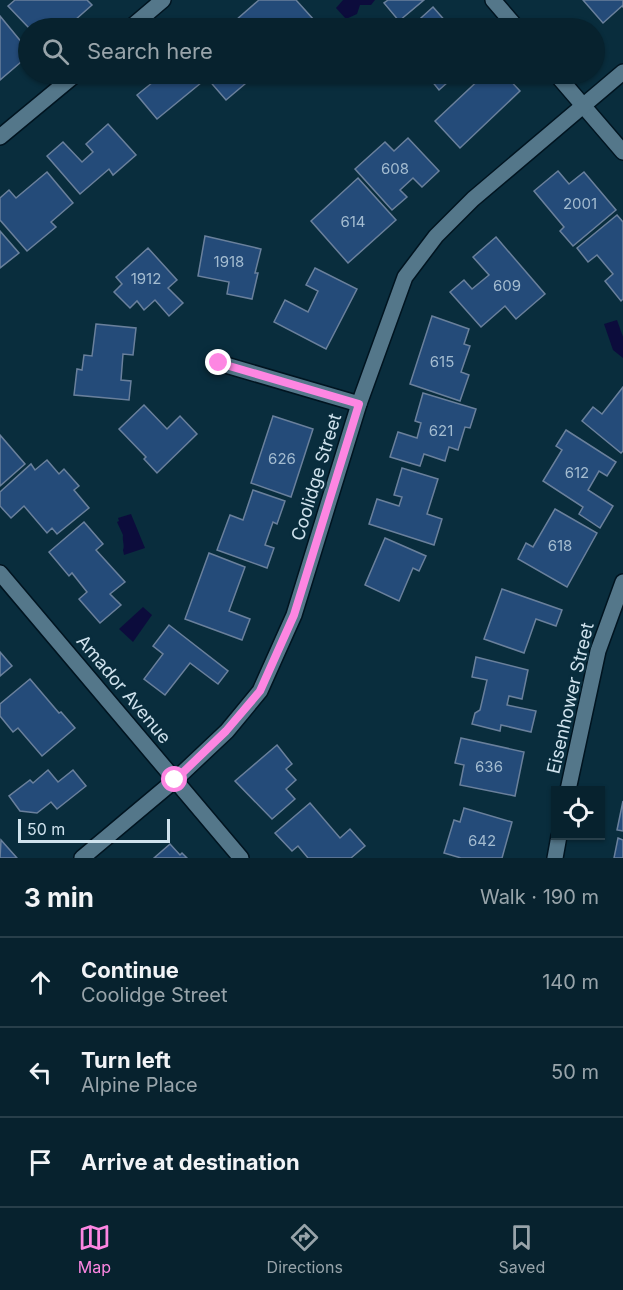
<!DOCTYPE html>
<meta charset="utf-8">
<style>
body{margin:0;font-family:Inter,sans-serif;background:#152f3a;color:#f1f3f6}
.controls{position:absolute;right:18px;bottom:18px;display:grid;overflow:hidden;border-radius:0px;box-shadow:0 2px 4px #0004}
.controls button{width:54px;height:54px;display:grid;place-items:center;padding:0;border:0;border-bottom:2px solid #283f4a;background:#07222e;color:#f1f3f6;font:30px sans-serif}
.scale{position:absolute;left:18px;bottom:15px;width:152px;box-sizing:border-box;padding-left:6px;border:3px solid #cfe2ed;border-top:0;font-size:16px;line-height:21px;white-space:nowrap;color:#cfe2ed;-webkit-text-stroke:4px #092d3d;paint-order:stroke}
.stop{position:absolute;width:18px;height:18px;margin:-14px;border:4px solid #fd86e2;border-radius:50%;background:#fff}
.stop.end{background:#fd86e2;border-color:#fff;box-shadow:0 2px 6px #0008}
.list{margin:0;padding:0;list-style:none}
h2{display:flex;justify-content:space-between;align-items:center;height:78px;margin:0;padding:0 24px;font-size:26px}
h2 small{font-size:20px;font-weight:400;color:#98a4aa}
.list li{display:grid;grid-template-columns:39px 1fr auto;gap:18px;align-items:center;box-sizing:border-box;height:90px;padding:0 24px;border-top:2px solid #283f4a}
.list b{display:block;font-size:22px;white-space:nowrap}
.list p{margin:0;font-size:20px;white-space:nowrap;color:#98a4aa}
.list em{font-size:20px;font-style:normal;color:#98a4aa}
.icon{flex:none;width:33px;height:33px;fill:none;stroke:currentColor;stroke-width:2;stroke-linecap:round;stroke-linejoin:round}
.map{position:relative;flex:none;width:623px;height:858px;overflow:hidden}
.search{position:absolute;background:#07222e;box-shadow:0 2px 4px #0004;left:18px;right:18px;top:18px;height:66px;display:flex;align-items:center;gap:15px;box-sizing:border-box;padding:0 21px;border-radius:33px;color:#98a4aa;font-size:22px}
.sheet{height:348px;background:#07222e}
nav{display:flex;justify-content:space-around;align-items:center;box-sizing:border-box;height:84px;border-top:2px solid #283f4a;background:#07222e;font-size:16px;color:#98a4aa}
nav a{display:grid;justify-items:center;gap:3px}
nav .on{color:#fd86e2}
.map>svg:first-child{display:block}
.water{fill:#0c0c3c}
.building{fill:#244b79;stroke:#6a809c;stroke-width:1.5}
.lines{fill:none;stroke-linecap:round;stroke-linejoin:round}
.minor-casing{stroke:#001420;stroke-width:18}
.minor{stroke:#54778a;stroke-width:15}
.route{stroke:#fd86e2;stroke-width:8}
.labels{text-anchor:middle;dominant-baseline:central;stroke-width:5;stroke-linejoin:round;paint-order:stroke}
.number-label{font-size:15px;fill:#a4bcd0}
.street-label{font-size:18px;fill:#cfe2ed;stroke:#092d3d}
</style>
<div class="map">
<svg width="623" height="858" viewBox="0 0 623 858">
<rect width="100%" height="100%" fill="#092d3d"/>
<g class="water">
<polygon points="343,0 375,0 371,5 360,5 357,14 346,19 336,8"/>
<polygon points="617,320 623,337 623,358 613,350 604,324"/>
<path d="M131,514l14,34 -21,7 -1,-5c2,-5 -1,-9 0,-15l-6,-13 2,-1 -1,-3z"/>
<polygon points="143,607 152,615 133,642 119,629"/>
</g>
<g class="building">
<polygon points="15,0 87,0 92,5 66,28 29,28 8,6"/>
<polygon points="259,0 296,0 314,20 305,28 230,28 228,27"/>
<polygon points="388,0 424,0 399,21 384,3"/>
<polygon points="583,0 623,0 623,7 622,6 603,23"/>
<polygon points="433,7 447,23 451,20 458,28 413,28 411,27"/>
<polygon points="0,16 28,50 28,56 0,80"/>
<polygon points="172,74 248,74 252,78 226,100 207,78 157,119 137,95 158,78 161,82"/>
<polygon points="429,74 457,74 439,90 427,75"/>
<polygon points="485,74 504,74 520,91 460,148 435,121"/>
<polygon points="108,124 136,155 113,175 109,169 80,194 47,156 63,142 82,162 93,152 86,144"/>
<polygon points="408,138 439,171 422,187 413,178 400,190 407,197 392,210 355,169 385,142 394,151"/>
<polygon points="558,171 569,184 584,172 616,210 573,246 560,231 564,227 534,191"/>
<polygon points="47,172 73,203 51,222 56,227 27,251 0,220 0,198 9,190 16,198"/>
<polygon points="358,178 396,220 348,263 311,221"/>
<polygon points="617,215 623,222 623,299 621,301 605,281 613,274 597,255 588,262 577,248"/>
<polygon points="0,231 19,253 0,268"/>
<polygon points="205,236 261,249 255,273 258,273 252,299 227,294 229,282 198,276"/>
<polygon points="496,237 545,294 516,319 505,306 481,327 450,292 464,280 472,289 489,275 473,257"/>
<polygon points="148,248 177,280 168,288 183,303 169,316 155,300 144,310 137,301 130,308 114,292 122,284 116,277"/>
<polygon points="315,268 357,289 326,349 274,322 285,300 308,312 318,291 306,285"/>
<polygon points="432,316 469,329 464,344 470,346 461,372 469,375 460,401 410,384"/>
<polygon points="96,324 136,328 133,355 123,354 121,380 131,381 129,400 74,395 77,369 82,370 84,355 92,356"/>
<polygon points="623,387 623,451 621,453 582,421 593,407 602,414"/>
<polygon points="423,393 476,409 470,428 465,427 458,450 449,447 445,461 424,454 420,466 390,457 398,432 417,438 421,423 415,421"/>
<polygon points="144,405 167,429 180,416 197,434 157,473 144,459 146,457 119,429"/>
<polygon points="273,416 313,429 291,497 251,483"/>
<polygon points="566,430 616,462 607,476 599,471 588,490 613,506 600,528 579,514 583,507 543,481 562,450 556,446"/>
<polygon points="0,435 25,464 0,486"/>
<polygon points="47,460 59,474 64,469 79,486 74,490 89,508 57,534 52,528 47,533 24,506 11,518 0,506 0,492 31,464 35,470"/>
<polygon points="402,468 438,479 427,514 442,519 434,545 369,524 377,499 399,506 402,497 394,495"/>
<polygon points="253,490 285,501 277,524 273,522 265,545 274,548 267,568 217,550 230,515 243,520"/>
<polygon points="555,509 597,533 567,587 518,559 526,543 533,547"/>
<polygon points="84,522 103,544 96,550 125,582 110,594 121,605 100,623 79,599 87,592 72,573 69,576 49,552"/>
<polygon points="385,538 426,556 419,571 413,568 399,601 365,585"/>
<polygon points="209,553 245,567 229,611 250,619 242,640 185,619"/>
<polygon points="502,589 562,610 556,626 536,619 524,653 484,639"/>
<polygon points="169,625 228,671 218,684 190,663 165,695 144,679 163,654 153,646"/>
<polygon points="0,652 12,666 0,676"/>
<polygon points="476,657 528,670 522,699 509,696 507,705 536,711 531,732 501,725 500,731 472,724 475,713 480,710 487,680 472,677"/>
<polygon points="30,679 59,713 61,712 75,728 42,756 18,728 13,732 0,716 0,704"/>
<polygon points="461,738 524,752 515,796 460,785 464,765 455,763"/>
<polygon points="277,745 292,764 286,769 296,780 286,789 295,799 272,819 235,781"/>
<polygon points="48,770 58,782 73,770 86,786 57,809 51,802 37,813 20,811 9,796 30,780 33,783"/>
<polygon points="623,801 623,831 617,830"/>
<polygon points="310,803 340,838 350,829 365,846 351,858 308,858 298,846 292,851 275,833"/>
<polygon points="464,808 512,822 502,858 461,858 444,853 454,820 460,822"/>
<polygon points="618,838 623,840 623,858 614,858"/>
<polygon points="1,840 17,858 0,858"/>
<polygon points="170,844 180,855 182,853 187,858 154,858"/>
</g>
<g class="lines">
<defs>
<g id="minor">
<polyline points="493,0 517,28"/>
<polyline points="130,28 163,0"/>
<polyline points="556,74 623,152"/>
<polyline points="0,137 76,74"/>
<polyline points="219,363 359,404"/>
<polyline points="0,573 241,858"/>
<polyline points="568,790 598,651 623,582"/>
<polyline points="82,858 175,780 227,731 260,691 294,615 359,404 405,277 436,236 473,199 623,72"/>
<polyline points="555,858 559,836"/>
</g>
</defs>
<use href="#minor" class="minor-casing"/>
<use href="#minor" class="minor"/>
</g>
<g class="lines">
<polyline class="route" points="175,780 226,731 260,691 294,615 359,404 219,363"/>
</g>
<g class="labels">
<g class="number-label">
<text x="395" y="168">608</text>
<text x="580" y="203">2001</text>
<text x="353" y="221">614</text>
<text x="229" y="261">1918</text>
<text x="146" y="278">1912</text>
<text x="507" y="285">609</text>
<text x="442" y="361">615</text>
<text x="441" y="430">621</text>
<text x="282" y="458">626</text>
<text x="577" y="472">612</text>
<text x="560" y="545">618</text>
<text x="489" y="766">636</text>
<text x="482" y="840">642</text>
</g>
<g class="street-label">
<text transform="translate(316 477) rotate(-73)">Coolidge Street</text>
<text transform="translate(124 689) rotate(50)">Amador Avenue</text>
<text transform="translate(570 698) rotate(-77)">Eisenhower Street</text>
</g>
</g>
</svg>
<div class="controls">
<button><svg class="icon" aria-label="locate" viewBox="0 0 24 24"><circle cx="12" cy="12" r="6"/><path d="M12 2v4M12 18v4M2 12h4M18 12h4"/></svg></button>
</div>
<div class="scale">50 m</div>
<div class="stop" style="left:175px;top:780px"></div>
<div class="stop end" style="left:219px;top:363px"></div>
<div class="search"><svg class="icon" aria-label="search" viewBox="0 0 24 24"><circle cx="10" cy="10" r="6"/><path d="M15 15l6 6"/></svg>Search here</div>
</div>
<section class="sheet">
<h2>3 min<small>Walk · 190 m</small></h2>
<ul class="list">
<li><svg class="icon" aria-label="ahead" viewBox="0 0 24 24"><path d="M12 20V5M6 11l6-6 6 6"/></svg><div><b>Continue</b><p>Coolidge Street</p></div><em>140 m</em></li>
<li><svg class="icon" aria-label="left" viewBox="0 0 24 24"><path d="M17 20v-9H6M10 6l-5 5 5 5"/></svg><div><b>Turn left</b><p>Alpine Place</p></div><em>50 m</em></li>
<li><svg class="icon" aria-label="arrive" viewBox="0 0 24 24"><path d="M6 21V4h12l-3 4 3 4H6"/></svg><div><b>Arrive at destination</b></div></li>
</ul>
</section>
<nav>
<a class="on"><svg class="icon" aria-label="map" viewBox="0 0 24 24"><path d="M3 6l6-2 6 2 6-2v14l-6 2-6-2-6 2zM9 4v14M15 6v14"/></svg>Map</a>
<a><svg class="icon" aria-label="directions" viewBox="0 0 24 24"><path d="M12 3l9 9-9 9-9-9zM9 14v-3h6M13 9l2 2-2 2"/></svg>Directions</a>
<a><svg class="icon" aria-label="saved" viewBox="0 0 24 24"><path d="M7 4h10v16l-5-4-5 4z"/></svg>Saved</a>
</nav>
